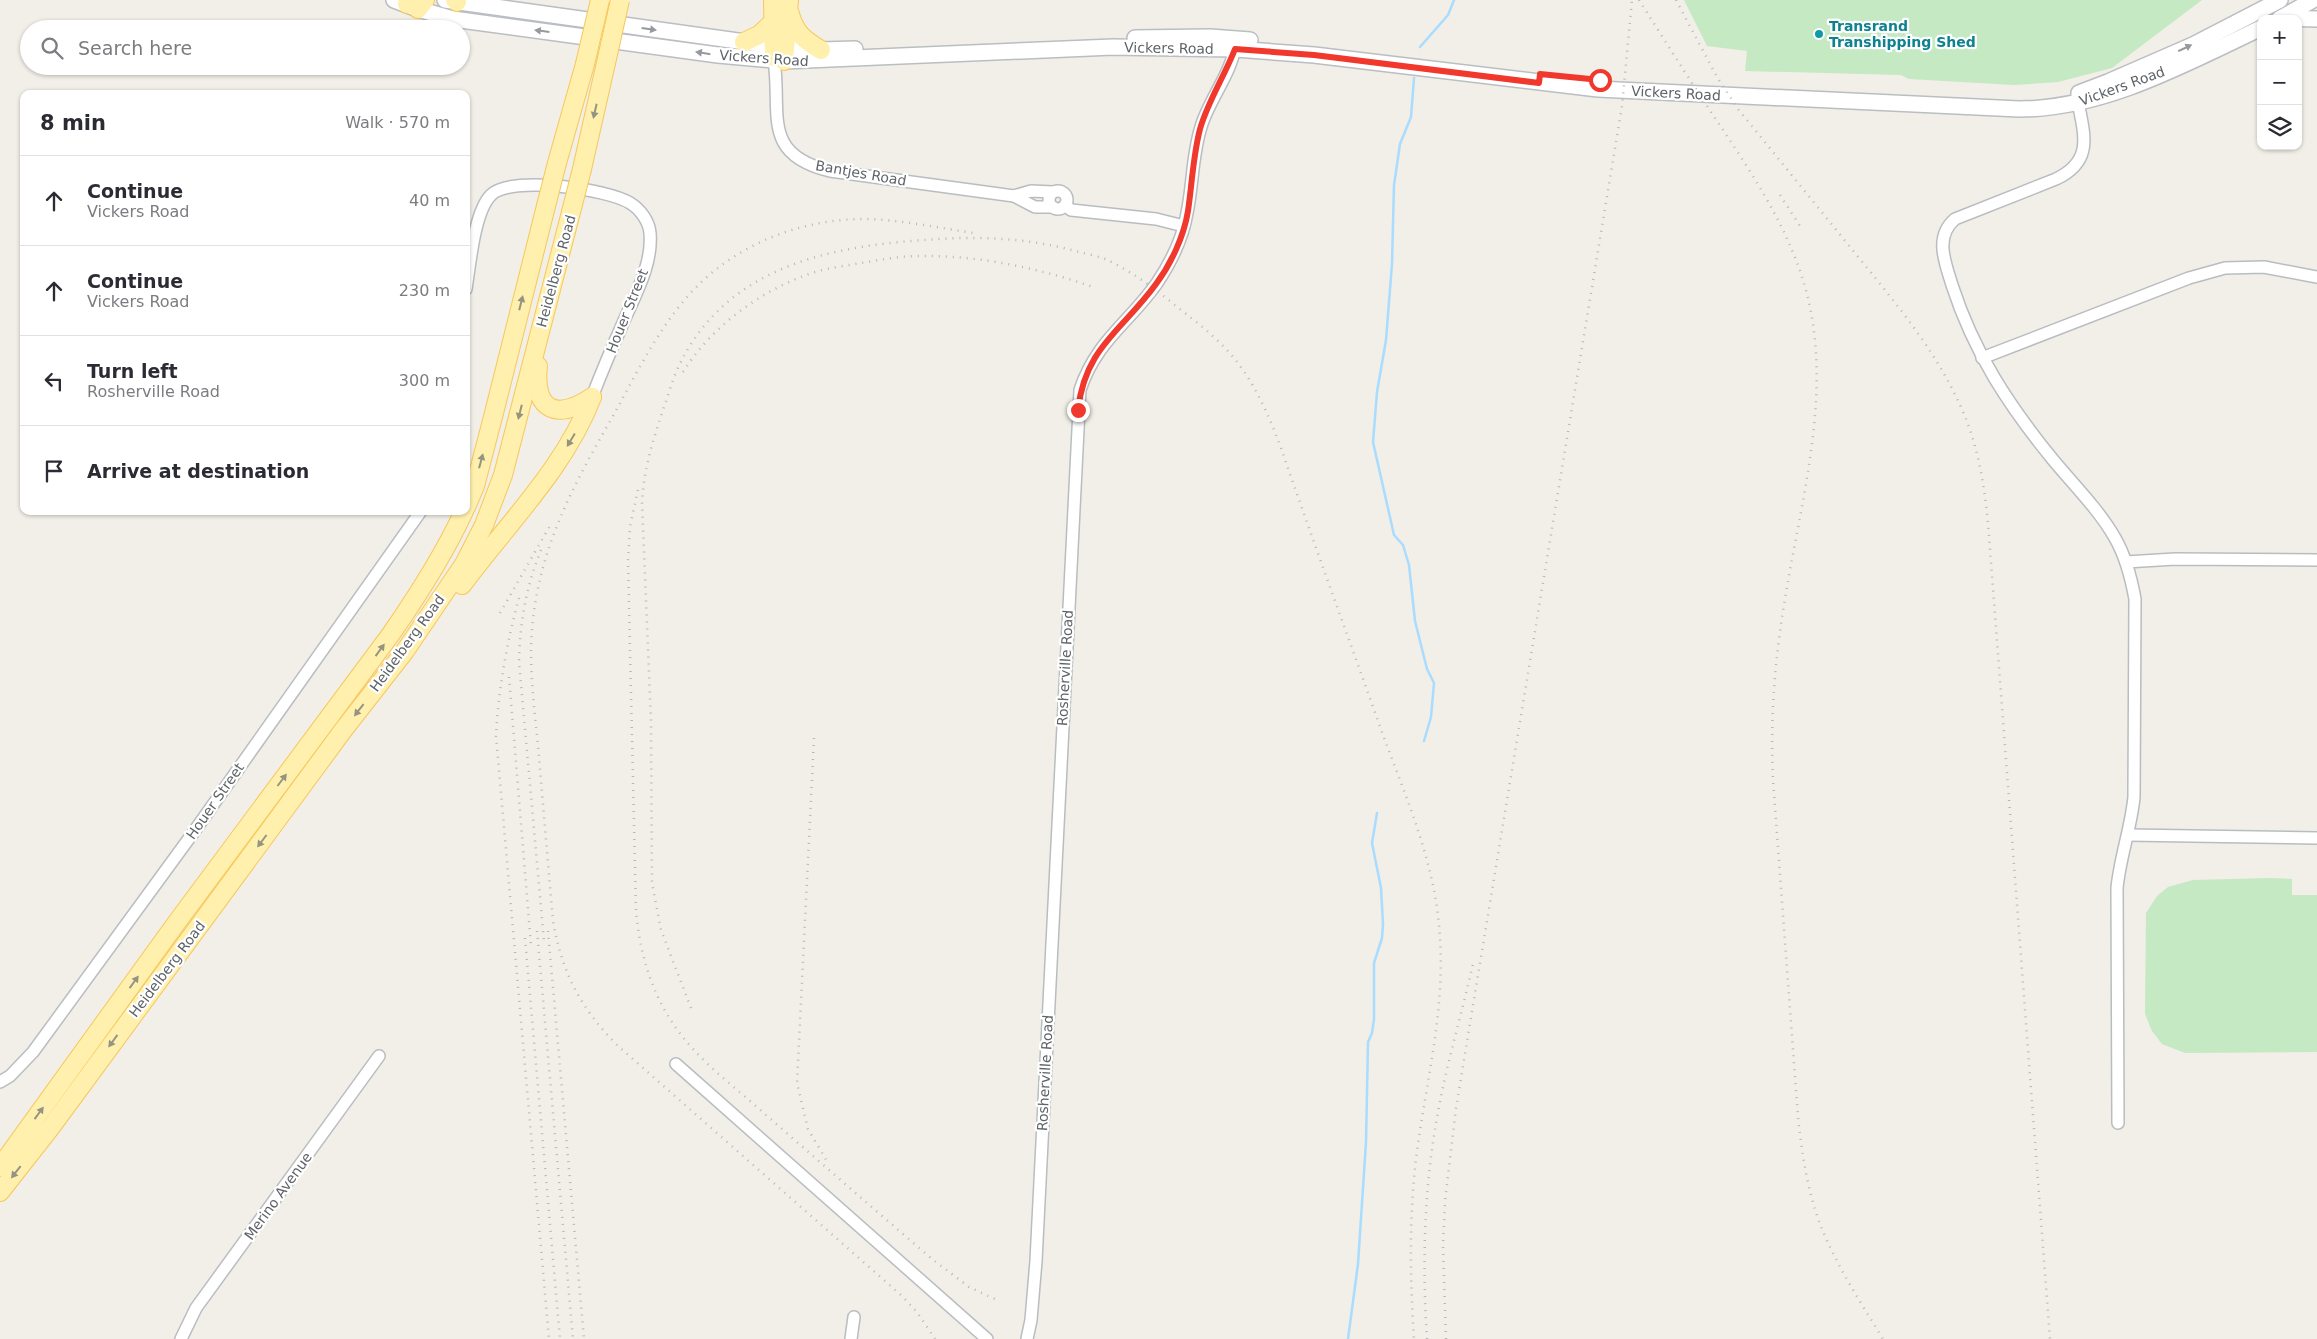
<!DOCTYPE html>
<meta charset="utf-8">
<style>
body{margin:0;font-family:"DejaVu Sans",sans-serif;background:#f2f2f3;color:#2b2b33}
.controls{position:absolute;right:15px;top:15px;display:grid;overflow:hidden;border-radius:10px;box-shadow:0 1px 4px #0004}
.controls button{width:45px;height:45px;display:grid;place-items:center;padding:0;border:0;border-bottom:1px solid #e1e1e2;background:#fff;color:#2b2b33;font:25px sans-serif}
.stop{position:absolute;width:15px;height:15px;margin:-11px;border:4px solid #f1382d;border-radius:50%;background:#fff}
.stop.end{background:#f1382d;border-color:#fff;box-shadow:0 1px 5px #0008}
.list{margin:0;padding:0;list-style:none}
h2{display:flex;justify-content:space-between;align-items:center;height:65px;margin:0;padding:0 20px;font-size:21px}
h2 small{font-size:16px;font-weight:400;color:#7c7c81}
.list li{display:grid;grid-template-columns:32px 1fr auto;gap:15px;align-items:center;box-sizing:border-box;height:90px;padding:0 20px;border-top:1px solid #e1e1e2}
.list b{display:block;font-size:19px;white-space:nowrap}
.list p{margin:0;font-size:16px;white-space:nowrap;color:#7c7c81}
.list em{font-size:16px;font-style:normal;color:#7c7c81}
.icon{flex:none;width:28px;height:28px;fill:none;stroke:currentColor;stroke-width:2;stroke-linecap:round;stroke-linejoin:round}
.map{position:relative;flex:none;width:2317px;height:1339px;overflow:hidden}
.search{position:absolute;background:#fff;box-shadow:0 1px 4px #0004;left:20px;top:20px;width:450px;height:55px;display:flex;align-items:center;gap:12px;box-sizing:border-box;padding:0 18px;border-radius:28px;color:#7c7c81;font-size:19px}
.panel{position:absolute;background:#fff;box-shadow:0 1px 4px #0004;left:20px;top:90px;width:450px;height:425px;border-radius:10px}
.map>svg:first-child{display:block}
.green{fill:#c4e9c3}
.lines{fill:none;stroke-linecap:round;stroke-linejoin:round}
.stream{stroke:#a9dcff;stroke-width:2.5}
.minor-casing{stroke:#b9bdc1;stroke-width:14}
.secondary-casing{stroke:#babec3;stroke-width:18}
.primary-casing{stroke:#f8c75a;stroke-width:20}
.minor{stroke:#fff;stroke-width:11}
.secondary{stroke:#fff;stroke-width:15}
.primary{stroke:#fff0ae;stroke-width:18}
.rail{stroke:#b6b7b8;stroke-width:2.5;stroke-dasharray:1 6;stroke-linecap:butt}
.primary-bridge-casing{stroke:#f8c75a;stroke-width:20;stroke-linecap:butt}
.primary-bridge{stroke:#fff0ae;stroke-width:18}
.oneway{fill:#969a9d}
.oneway2{fill:#969480}
.route{stroke:#f1382d;stroke-width:6}
.culture-dot{fill:#0f9aa8;stroke:#fff;stroke-width:2}
.labels{text-anchor:middle;dominant-baseline:central;stroke-width:4.5;stroke-linejoin:round;paint-order:stroke}
.culture-label{font-size:14px;font-weight:bold;fill:#0d838f;stroke:#fff;text-anchor:start}
.street-label{font-size:14px;fill:#5e6368;stroke:#fff}
</style>
<div class="map">
<svg width="2317" height="1339" viewBox="0 0 2317 1339">
<rect width="100%" height="100%" fill="#f1efe7"/>
<g class="green">
<polygon points="1684,0 2202,0 2112,68 2058,82 2014,85 1909,79 1901,75 1745,71 1747,51 1707,46"/>
<polygon points="2270,878 2292,879 2292,895 2317,895 2317,1052 2185,1053 2162,1044 2152,1031 2145,1014 2146,913 2157,896 2168,887 2193,880"/>
</g>
<g class="lines">
<g class="stream">
<polyline points="1420,47 1448,15 1454,0"/>
<polyline points="1414,78 1411,117 1400,144 1394,185 1392,264 1386,340 1377,392 1373,442 1394,535 1403,545 1409,565 1415,621 1427,669 1434,683 1431,717 1424,741"/>
<polyline points="1348,1339 1358,1264 1366,1142 1368,1042 1372,1033 1374,1019 1374,963 1382,938 1383,924 1381,888 1372,843 1377,813"/>
</g>
<defs>
<g id="minor">
<path d="M774,60c8,53 -14,94 56,111l184,25 21,11h18"/>
<path d="M2077,96c6,36 19,64 -21,83l-101,40c-21,18 -10,43 -3,66 22,68 57,121 102,176 21,25 45,49 61,77 11,19 16,39 20,61l-1,198c-3,31 -14,60 -17,91l1,235"/>
<circle cx="1058" cy="200" r="9"/>
<polyline points="1014,196 1031,191 1053,192"/>
<polyline points="1065,205 1071,210 1156,219 1184,226"/>
<path d="M466,289c4,-24 8,-77 25,-94 20,-20 117,-6 139,8 10,6 19,18 20,30 3,34 -18,67 -30,97 -10,22 -19,44 -28,67"/>
<polyline points="1982,358 2189,278 2225,268 2264,267 2317,277"/>
<polyline points="2126,562 2175,559 2317,560"/>
<polyline points="2128,835 2317,838"/>
<polyline points="676,1064 987,1339"/>
<polyline points="0,1082 10,1076 33,1052 193,833 421,511"/>
<polyline points="181,1339 196,1308 379,1056"/>
<polyline points="851,1339 854,1317"/>
<path d="M1027,1339l4,-19 5,-59 44,-871c16,-49 49,-67 77,-107 14,-21 26,-45 30,-70 6,-28 5,-58 14,-86 7,-26 34,-59 34,-84"/>
</g>
<g id="secondary">
<path d="M394,0l24,9 35,10 265,36 66,6 329,-14 122,2 79,6 284,34 421,20c85,0 166,-45 242,-81"/>
<polyline points="445,0 774,46 821,50 855,49"/>
<polyline points="2281,18 2317,19"/>
<polyline points="2279,19 2313,0"/>
<polyline points="1135,38 1210,37 1250,40"/>
<polyline points="2079,93 2108,82 2193,45 2280,0"/>
</g>
<g id="primary">
<polyline points="455,0 457,2"/>
<polyline points="773,0 774,57"/>
<polyline points="407,4 410,0"/>
<polyline points="418,9 425,0"/>
<path d="M790,14c5,19 14,26 31,36"/>
<polyline points="744,42 759,35 774,21"/>
<polyline points="784,61 789,0"/>
<polyline points="557,163 585,64"/>
<polyline points="582,169 606,63"/>
<path d="M538,366c-5,45 19,55 54,31"/>
<polyline points="466,507 475,486 494,413 546,206"/>
<path d="M462,585c45,-61 103,-117 130,-188"/>
<path d="M0,1167l177,-245 214,-288c27,-39 53,-79 73,-123"/>
<polyline points="0,1192 51,1127 344,729 405,651 464,564 484,525 503,475 571,212"/>
</g>
</defs>
<use href="#minor" class="minor-casing"/>
<use href="#secondary" class="secondary-casing"/>
<use href="#primary" class="primary-casing"/>
<use href="#minor" class="minor"/>
<use href="#secondary" class="secondary"/>
<use href="#primary" class="primary"/>
<g class="rail">
<path d="M1639,0c23,36 46,73 70,109 36,54 74,108 94,171 32,102 0,211 -17,313 -11,63 -16,123 -13,187l25,337c4,38 10,77 24,112 16,39 39,74 61,110"/>
<path d="M1676,0l41,77 21,32c39,48 78,96 117,144 42,52 86,103 111,166 16,41 21,86 24,130l60,790"/>
<polyline points="1780,195 1802,229"/>
<path d="M683,372c28,-45 77,-81 126,-98 17,-6 35,-8 52,-11 19,-3 38,-7 57,-7 60,-1 121,12 178,32"/>
<path d="M638,490l-8,36 -2,35 8,351c4,38 13,74 34,107 24,39 63,66 96,96 55,48 110,96 166,144l37,28 28,13"/>
<path d="M541,550c-15,37 -21,72 -22,112l25,279"/>
<path d="M519,598c-12,43 -21,94 -23,138l53,603"/>
<polyline points="500,613 551,524"/>
<polyline points="509,677 531,946"/>
<polyline points="814,738 797,1083 808,1129 828,1163"/>
<polyline points="537,931 573,1339"/>
<polyline points="548,931 584,1339"/>
<polyline points="525,938 560,1339"/>
<path d="M691,1008l-30,-78 -9,-47 -1,-162 -9,-219c2,-35 12,-65 23,-98 4,-11 7,-23 12,-34 48,-106 157,-125 262,-131 47,-3 94,0 140,13 8,2 18,4 26,7 24,11 45,26 66,43 16,13 33,25 48,40 30,28 48,68 62,106 33,96 68,191 102,287 23,62 50,124 56,190 8,81 -13,155 -23,234 -7,60 -6,120 -2,180"/>
<path d="M935,1339l-18,-27 -15,-16 -284,-250c-37,-37 -56,-73 -65,-125 -5,-58 -10,-117 -15,-175 -4,-42 -10,-85 -5,-127 9,-77 42,-137 80,-203 21,-38 41,-79 69,-113 45,-56 118,-86 190,-84 34,2 68,9 102,14"/>
<path d="M1427,1339c-5,-75 -3,-153 11,-227 9,-50 24,-99 35,-148"/>
<polyline points="1446,1339 1443,1246 1445,1201 1456,1108 1622,106 1632,0"/>
</g>
<defs>
<g id="primary-bridge">
<polyline points="606,63 620,0"/>
<polyline points="585,64 600,0"/>
<polyline points="546,206 557,163"/>
<polyline points="571,212 582,169"/>
</g>
</defs>
<use href="#primary-bridge" class="primary-bridge-casing"/>
<use href="#primary-bridge" class="primary-bridge"/>
</g>
<defs><path id="oneway-solid" d="M-6-.8H1V-3.2L6.5 0L1 3.2V.8H-6Z" transform="scale(1.25)"/></defs>
<g class="oneway">
<use href="#oneway-solid" transform="translate(649 29) rotate(8)"/>
<use href="#oneway-solid" transform="translate(542 31) rotate(-173)"/>
<use href="#oneway-solid" transform="translate(2185 48) rotate(-25)"/>
<use href="#oneway-solid" transform="translate(703 53) rotate(-171)"/>
</g>
<g class="oneway2">
<use href="#oneway-solid" transform="translate(595 111) rotate(103)"/>
<use href="#oneway-solid" transform="translate(521 303) rotate(-76)"/>
<use href="#oneway-solid" transform="translate(520 412) rotate(104)"/>
<use href="#oneway-solid" transform="translate(571 440) rotate(121)"/>
<use href="#oneway-solid" transform="translate(481 461) rotate(-75)"/>
<use href="#oneway-solid" transform="translate(380 650) rotate(-54)"/>
<use href="#oneway-solid" transform="translate(359 710) rotate(128)"/>
<use href="#oneway-solid" transform="translate(282 780) rotate(-53)"/>
<use href="#oneway-solid" transform="translate(262 841) rotate(127)"/>
<use href="#oneway-solid" transform="translate(134 982) rotate(-54)"/>
<use href="#oneway-solid" transform="translate(113 1041) rotate(126)"/>
<use href="#oneway-solid" transform="translate(39 1113) rotate(-54)"/>
<use href="#oneway-solid" transform="translate(16 1172) rotate(128)"/>
</g>
<g class="lines">
<path class="route" d="M1078,410c7,-63 44,-79 78,-126 15,-20 28,-48 32,-73 4,-27 5,-55 12,-82 8,-28 25,-54 35,-80l79,6 225,28 1,-9 60,6"/>
</g>
<circle class="culture-dot" cx="1819" cy="34" r="5"/>
<g class="labels">
<g class="culture-label">
<text x="1829" y="26">Transrand<tspan x="1829" dy="16">Transhipping Shed</tspan></text>
</g>
<g class="street-label">
<text transform="translate(1169 48) rotate(1)">Vickers Road</text>
<text transform="translate(764 58) rotate(4)">Vickers Road</text>
<text transform="translate(2122 86) rotate(-20)">Vickers Road</text>
<text transform="translate(1676 93) rotate(3)">Vickers Road</text>
<text transform="translate(861 173) rotate(10)">Bantjes Road</text>
<text transform="translate(556 271) rotate(-75)">Heidelberg Road</text>
<text transform="translate(627 311) rotate(-68)">Houer Street</text>
<text transform="translate(407 643) rotate(-54)">Heidelberg Road</text>
<text transform="translate(1065 668) rotate(-87)">Rosherville Road</text>
<text transform="translate(215 801) rotate(-55)">Houer Street</text>
<text transform="translate(167 969) rotate(-53)">Heidelberg Road</text>
<text transform="translate(1045 1073) rotate(-87)">Rosherville Road</text>
<text transform="translate(278 1196) rotate(-54)">Merino Avenue</text>
</g>
</g>
</svg>
<div class="controls">
<button>+</button>
<button>−</button>
<button><svg class="icon" aria-label="layers" viewBox="0 0 24 24"><path d="M12 4l9 5-9 5-9-5zM3 14l9 5 9-5"/></svg></button>
</div>
<div class="stop" style="left:1600px;top:80px"></div>
<div class="stop end" style="left:1078px;top:410px"></div>
<div class="search"><svg class="icon" aria-label="search" viewBox="0 0 24 24"><circle cx="10" cy="10" r="6"/><path d="M15 15l6 6"/></svg>Search here</div>
<section class="panel">
<h2>8 min<small>Walk · 570 m</small></h2>
<ul class="list">
<li><svg class="icon" aria-label="ahead" viewBox="0 0 24 24"><path d="M12 20V5M6 11l6-6 6 6"/></svg><div><b>Continue</b><p>Vickers Road</p></div><em>40 m</em></li>
<li><svg class="icon" aria-label="ahead" viewBox="0 0 24 24"><path d="M12 20V5M6 11l6-6 6 6"/></svg><div><b>Continue</b><p>Vickers Road</p></div><em>230 m</em></li>
<li><svg class="icon" aria-label="left" viewBox="0 0 24 24"><path d="M17 20v-9H6M10 6l-5 5 5 5"/></svg><div><b>Turn left</b><p>Rosherville Road</p></div><em>300 m</em></li>
<li><svg class="icon" aria-label="arrive" viewBox="0 0 24 24"><path d="M6 21V4h12l-3 4 3 4H6"/></svg><div><b>Arrive at destination</b></div></li>
</ul>
</section>
</div>
